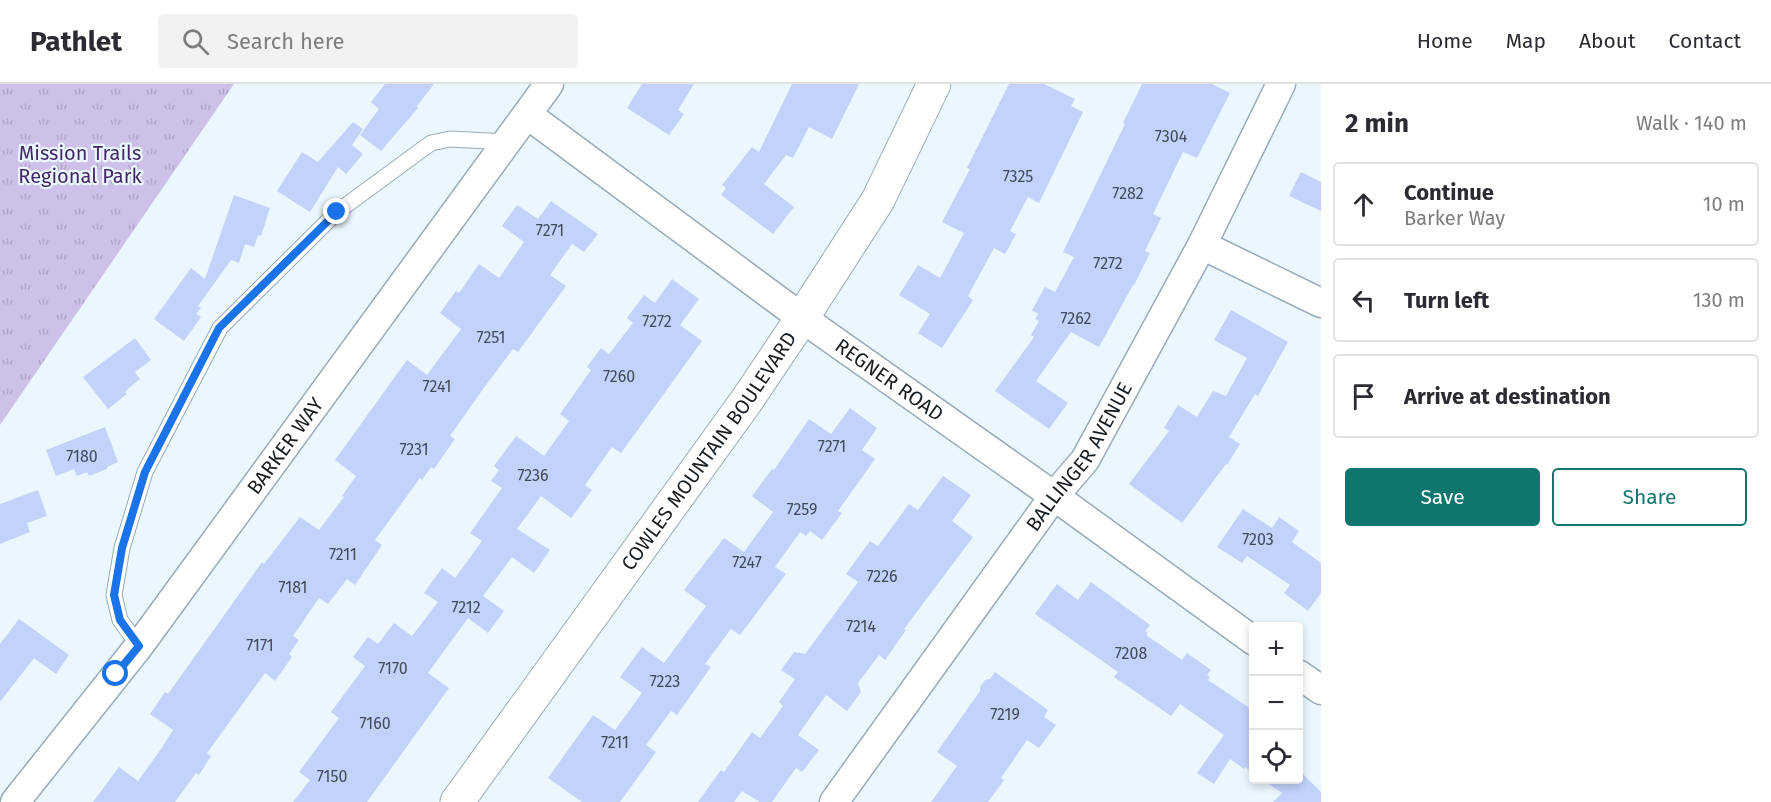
<!DOCTYPE html>
<meta charset="utf-8">
<style>
body{margin:0;font-family:"Fira Sans",sans-serif;background:#f2f2f3;color:#2b2b33}
.controls{position:absolute;right:18px;bottom:18px;display:grid;overflow:hidden;border-radius:6px;box-shadow:0 3px 9px #0003}
.controls button{width:54px;height:54px;display:grid;place-items:center;padding:0;border:0;border-bottom:2px solid #e1e1e2;background:#fff;color:#2b2b33;font:30px sans-serif}
.stop{position:absolute;width:18px;height:18px;margin:-14px;border:4px solid #1a73e8;border-radius:50%;background:#fff}
.stop.end{background:#1a73e8;border-color:#fff;box-shadow:0 2px 6px #0008}
.list{margin:0;padding:0;list-style:none}
h2{display:flex;justify-content:space-between;align-items:center;height:78px;margin:0;padding:0 24px;font-size:26px}
h2 small{font-size:20px;font-weight:400;color:#7c7c81}
.list li{display:grid;grid-template-columns:39px 1fr auto;gap:18px;align-items:center;box-sizing:border-box;height:84px;margin:0 12px 12px;padding:0 12px;border:2px solid #e1e1e2;border-radius:6px}
.list b{display:block;font-size:22px;white-space:nowrap}
.list p{margin:0;font-size:20px;white-space:nowrap;color:#7c7c81}
.list em{font-size:20px;font-style:normal;color:#7c7c81}
.actions{display:flex;gap:12px;padding:18px 24px}
.actions a{flex:1;padding:14px 0;border:2px solid #0f766e;border-radius:6px;text-align:center;font-size:21px;color:#0f766e}
.actions .main{background:#0f766e;color:#fff}
.icon{flex:none;width:33px;height:33px;fill:none;stroke:currentColor;stroke-width:2;stroke-linecap:round;stroke-linejoin:round}
.map{position:relative;flex:none;width:1321px;height:718px;overflow:hidden}
header{display:flex;align-items:center;gap:36px;box-sizing:border-box;height:84px;padding:0 30px;background:#fff;border-bottom:2px solid #e1e1e2}
header strong{font-size:28px}
nav{display:flex;gap:33px;margin-inline-start:auto;font-size:21px}
.search{width:420px;height:54px;background:#f2f2f3;display:flex;align-items:center;gap:15px;box-sizing:border-box;padding:0 21px;border-radius:6px;color:#7c7c81;font-size:22px}
main{display:flex}
aside{flex:1;background:#fff}
.map>svg:first-child{display:block}
.park{fill:url(#park-tufts)}
.building{fill:#c2d2fb}
.lines{fill:none;stroke-linecap:round;stroke-linejoin:round}
.service-casing{stroke:#98abb8;stroke-width:17}
.minor-casing{stroke:#98abb8;stroke-width:31}
.tertiary-casing{stroke:#98abb8;stroke-width:35}
.service{stroke:#fff;stroke-width:15}
.minor{stroke:#fff;stroke-width:28}
.tertiary{stroke:#fff;stroke-width:33}
.route{stroke:#1a73e8;stroke-width:8}
.labels{text-anchor:middle;dominant-baseline:central;stroke-width:4.5;stroke-linejoin:round;paint-order:stroke}
.number-label{font-size:16px;fill:#424b59}
.park-label{font-size:20px;fill:#422966;stroke:#ebf7ff}
.street-label{font-size:20px;fill:#171e23;stroke:#ebf7ff}
</style>
<header>
<strong>Pathlet</strong>
<div class="search"><svg class="icon" aria-label="search" viewBox="0 0 24 24"><circle cx="10" cy="10" r="6"/><path d="M15 15l6 6"/></svg>Search here</div>
<nav><a>Home</a><a>Map</a><a>About</a><a>Contact</a></nav>
</header>
<main>
<div class="map">
<svg width="1321" height="718" viewBox="0 0 1321 718">
<defs>
<pattern id="park-tufts" width="24" height="20" patternUnits="userSpaceOnUse" patternTransform="scale(1.5)"><rect width="24" height="20" fill="#cec1e9"/><path d="M3 7l-1-3M5 7V3M7 7l1-3M15 17l-1-3M17 17v-4M19 17l1-3" fill="none" stroke="#b0a5c8"/></pattern>
</defs>
<rect width="100%" height="100%" fill="#ebf7ff"/>
<polygon class="park" points="0,0 234,0 0,341"/>
<g class="building">
<polygon points="385,0 434,0 417,22 418,24 381,67 360,51 379,25 371,18"/>
<polygon points="642,0 694,0 678,26 684,30 669,51 627,24"/>
<polygon points="792,0 859,0 832,55 809,43 793,74 786,71 764,100 794,123 773,150 721,111 726,104 722,101 752,63 759,68"/>
<polygon points="1009,0 1044,0 1075,15 1071,22 1083,28 1039,119 1028,113 1010,147 1016,150 1005,170 994,164 968,212 973,216 942,264 918,249 930,230 899,211 918,181 940,194 964,149 942,138 970,85 967,84"/>
<polygon points="1142,0 1212,0 1230,9 1197,74 1183,68 1153,130 1161,134 1145,167 1150,169 1134,201 1133,201 1099,263 1071,248 1036,297 1068,319 1049,345 995,307 1034,253 1031,251 1039,237 1035,235 1038,230 1032,226 1045,203 1055,208 1074,173 1063,168 1125,40 1123,39"/>
<polygon points="353,38 363,45 352,61 363,70 346,90 338,83 310,128 277,107 302,68 318,78"/>
<polygon points="1301,88 1321,98 1321,127 1289,112"/>
<polygon points="234,111 270,124 261,152 258,151 254,163 245,160 239,179 231,176 198,222 201,224 196,230 201,233 184,257 154,235 191,184 205,195"/>
<polygon points="551,117 598,150 584,168 572,160 550,191 566,202 518,268 513,265 483,305 450,352 455,355 434,385 431,383 422,396 420,394 375,456 382,461 355,501 347,495 328,520 319,514 293,552 299,556 289,570 292,573 275,597 265,589 207,669 211,672 199,691 196,689 175,718 93,718 119,683 138,697 161,665 173,646 150,630 165,608 168,610 262,478 264,480 300,433 319,446 344,413 342,412 356,392 335,376 407,276 427,291 461,245 440,229 456,207 459,209 479,180 499,194 524,158 502,142 517,121 538,135"/>
<polygon points="672,195 699,215 680,241 702,257 666,307 621,369 612,363 585,401 592,406 571,434 541,412 517,445 550,466 534,489 512,473 483,512 504,527 488,549 468,534 428,589 449,604 367,718 293,718 310,696 299,688 339,634 331,628 365,582 353,573 368,553 378,560 394,539 412,552 438,518 424,509 442,484 455,494 482,457 470,449 502,404 491,397 499,386 494,382 516,352 544,372 569,337 560,330 591,286 587,283 601,264 609,270 633,239 627,234 644,211 655,219"/>
<polygon points="1231,226 1288,258 1258,312 1255,310 1229,353 1240,360 1227,381 1226,380 1182,439 1129,400 1169,347 1164,344 1178,321 1197,333 1213,307 1226,312 1247,274 1214,256"/>
<polygon points="135,254 151,276 135,288 140,295 130,303 125,308 127,310 108,325 83,293"/>
<polygon points="850,324 877,344 862,366 875,375 838,427 842,429 822,456 810,447 806,452 800,448 775,483 786,490 740,551 731,545 705,580 711,583 677,631 671,627 646,661 656,668 620,718 582,718 548,694 593,631 615,646 642,609 620,593 642,563 664,579 706,522 684,506 724,454 744,468 773,428 752,412 772,385 774,386 809,335 831,350"/>
<polygon points="105,343 118,378 107,383 107,385 89,392 87,388 77,392 74,385 56,392 46,366"/>
<polygon points="943,392 971,411 952,437 973,453 904,545 906,546 885,576 879,571 858,599 861,608 847,627 826,611 798,651 819,666 802,688 796,684 772,718 760,718 742,707 734,718 698,718 721,686 724,688 752,648 760,654 783,622 779,618 795,595 781,586 794,568 805,570 858,498 846,490 870,457 878,462 909,420 918,426"/>
<polygon points="38,406 47,432 27,439 30,448 0,460 0,420"/>
<polygon points="1243,425 1272,444 1279,433 1299,447 1292,458 1321,479 1321,509 1308,527 1284,509 1290,501 1247,472 1242,479 1217,463"/>
<polygon points="1091,498 1150,541 1145,547 1148,549 1146,551 1182,576 1187,569 1211,586 1207,591 1210,593 1208,596 1254,627 1254,689 1245,683 1244,685 1230,675 1214,700 1197,689 1224,651 1180,620 1171,632 1114,593 1118,588 1035,530 1057,500 1078,516"/>
<polygon points="19,535 69,571 56,590 34,574 0,618 0,560"/>
<polygon points="995,588 1048,626 1044,633 1056,641 1039,664 1027,656 1001,694 1004,696 988,718 931,718 957,682 937,668 980,607 980,603 985,596 990,595"/>
<polygon points="1302,689 1321,708 1321,718 1273,718 1282,709 1263,696 1299,696"/>
</g>
<g class="lines">
<defs>
<polyline id="service" points="139,562 120,536 114,511 122,464 145,388 220,244 337,128 431,59 450,55 508,58"/>
<g id="minor">
<path id="s1" d="M528,31l274,203 252,178 200,145"/>
<polyline points="1202,161 1321,219"/>
<polyline points="1298,590 1321,606"/>
<path id="s2" d="M15,718l124,-156 410,-562"/>
<path id="s3" d="M834,718l220,-306 31,-36 117,-215 79,-161"/>
</g>
<g id="tertiary">
<path id="s4" d="M457,718l290,-402 55,-82 76,-118 56,-116"/>
</g>
</defs>
<use href="#service" class="service-casing"/>
<use href="#minor" class="minor-casing"/>
<use href="#tertiary" class="tertiary-casing"/>
<use href="#service" class="service"/>
<use href="#minor" class="minor"/>
<use href="#tertiary" class="tertiary"/>
</g>
<g class="lines">
<polyline class="route" points="116,590 139,562 120,536 114,511 122,464 145,388 219,244 337,128"/>
</g>
<g class="labels">
<g class="number-label">
<text x="1171" y="52">7304</text>
<text x="1018" y="92">7325</text>
<text x="1128" y="109">7282</text>
<text x="550" y="146">7271</text>
<text x="1108" y="179">7272</text>
<text x="1076" y="234">7262</text>
<text x="657" y="237">7272</text>
<text x="491" y="253">7251</text>
<text x="619" y="292">7260</text>
<text x="437" y="302">7241</text>
<text x="832" y="362">7271</text>
<text x="414" y="365">7231</text>
<text x="82" y="372">7180</text>
<text x="533" y="391">7236</text>
<text x="802" y="425">7259</text>
<text x="1258" y="455">7203</text>
<text x="343" y="470">7211</text>
<text x="747" y="478">7247</text>
<text x="882" y="492">7226</text>
<text x="293" y="503">7181</text>
<text x="466" y="523">7212</text>
<text x="861" y="542">7214</text>
<text x="260" y="561">7171</text>
<text x="1131" y="569">7208</text>
<text x="393" y="584">7170</text>
<text x="665" y="597">7223</text>
<text x="1005" y="630">7219</text>
<text x="375" y="639">7160</text>
<text x="615" y="658">7211</text>
<text x="332" y="692">7150</text>
</g>
<g class="park-label">
<text x="80" y="69">Mission Trails<tspan x="80" dy="23">Regional Park</tspan></text>
</g>
<g class="street-label">
<text stroke="none"><textPath href="#s1" startOffset="448">REGNER ROAD</textPath></text>
<text stroke="none"><textPath href="#s2" startOffset="447">BARKER WAY</textPath></text>
<text stroke="none"><textPath href="#s4" startOffset="432">COWLES MOUNTAIN BOULEVARD</textPath></text>
<text stroke="none"><textPath href="#s3" startOffset="424">BALLINGER AVENUE</textPath></text>
</g>
</g>
</svg>
<div class="controls">
<button>+</button>
<button>−</button>
<button><svg class="icon" aria-label="locate" viewBox="0 0 24 24"><circle cx="12" cy="12" r="6"/><path d="M12 2v4M12 18v4M2 12h4M18 12h4"/></svg></button>
</div>
<div class="stop" style="left:116px;top:590px"></div>
<div class="stop end" style="left:337px;top:128px"></div>
</div>
<aside>
<h2>2 min<small>Walk · 140 m</small></h2>
<ul class="list">
<li><svg class="icon" aria-label="ahead" viewBox="0 0 24 24"><path d="M12 20V5M6 11l6-6 6 6"/></svg><div><b>Continue</b><p>Barker Way</p></div><em>10 m</em></li>
<li><svg class="icon" aria-label="left" viewBox="0 0 24 24"><path d="M17 20v-9H6M10 6l-5 5 5 5"/></svg><div><b>Turn left</b></div><em>130 m</em></li>
<li><svg class="icon" aria-label="arrive" viewBox="0 0 24 24"><path d="M6 21V4h12l-3 4 3 4H6"/></svg><div><b>Arrive at destination</b></div></li>
</ul>
<div class="actions"><a class="main">Save</a><a>Share</a></div>
</aside>
</main>
